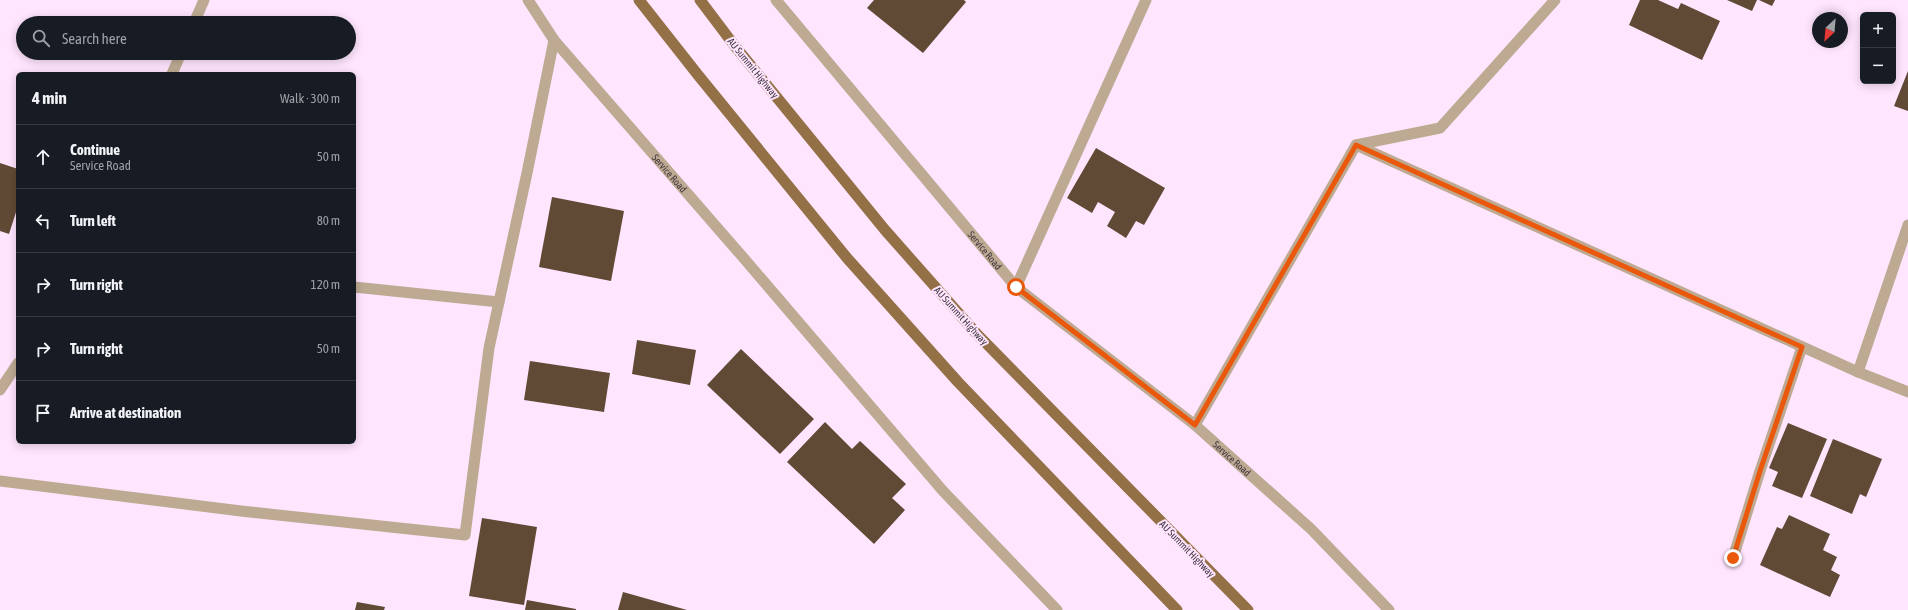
<!DOCTYPE html>
<meta charset="utf-8">
<style>
body{margin:0;font-family:"Asap Condensed",sans-serif;background:#242831;color:#f1f3f6}
.controls{position:absolute;right:12px;top:12px;display:grid;overflow:hidden;border-radius:6px;box-shadow:0 2px 10px #0003}
.controls button{width:36px;height:36px;display:grid;place-items:center;padding:0;border:0;border-bottom:1px solid #363941;background:#171b24;color:#f1f3f6;font:20px sans-serif}
.compass{position:absolute;left:1812px;top:12px;width:36px;height:36px;border-radius:50%;background:#171b24;box-shadow:0 2px 10px #0003;rotate:206deg}
.stop{position:absolute;width:12px;height:12px;margin:-9px;border:3px solid #ea580c;border-radius:50%;background:#fff}
.stop.end{background:#ea580c;border-color:#fff;box-shadow:0 1px 4px #0008}
.list{margin:0;padding:0;list-style:none}
h2{display:flex;justify-content:space-between;align-items:center;height:52px;margin:0;padding:0 16px;font-size:17px}
h2 small{font-size:13px;font-weight:400;color:#9ea1a6}
.list li{display:grid;grid-template-columns:26px 1fr auto;gap:12px;align-items:center;box-sizing:border-box;height:64px;padding:0 16px;border-top:1px solid #363941}
.list b{display:block;font-size:15px;white-space:nowrap}
.list p{margin:0;font-size:13px;white-space:nowrap;color:#9ea1a6}
.list em{font-size:13px;font-style:normal;color:#9ea1a6}
.icon{flex:none;width:22px;height:22px;fill:none;stroke:currentColor;stroke-width:2;stroke-linecap:round;stroke-linejoin:round}
.map{position:relative;flex:none;width:1908px;height:610px;overflow:hidden}
.search{position:absolute;background:#171b24;box-shadow:0 2px 10px #0003;left:16px;top:16px;width:340px;height:44px;display:flex;align-items:center;gap:10px;box-sizing:border-box;padding:0 14px;border-radius:22px;color:#9ea1a6;font-size:15px}
.panel{position:absolute;background:#171b24;box-shadow:0 2px 10px #0003;left:16px;top:72px;width:340px;height:372px;border-radius:6px}
.map>svg:first-child{display:block}
.building{fill:#604a35}
.lines{fill:none;stroke-linecap:round;stroke-linejoin:round}
.minor{stroke:#beaa93;stroke-width:11}
.primary{stroke:#937045;stroke-width:11}
.route{stroke:#ea580c;stroke-width:5}
.labels{text-anchor:middle;dominant-baseline:central;stroke-width:4;stroke-linejoin:round;paint-order:stroke}
.street-label{font-size:10px;fill:#3e343e;stroke:#ffe5fe}
</style>
<div class="map">
<svg width="1908" height="610" viewBox="0 0 1908 610">
<rect width="100%" height="100%" fill="#ffe5fe"/>
<g class="building">
<polygon points="874,0 964,0 966,2 923,53 867,8"/>
<polygon points="1640,0 1658,0 1678,9 1681,3 1720,21 1702,60 1629,25"/>
<polygon points="1727,0 1757,0 1752,11"/>
<polygon points="1759,0 1775,0 1772,6"/>
<polygon points="1908,71 1908,111 1894,106"/>
<polygon points="1096,148 1165,188 1144,225 1136,221 1126,238 1107,226 1115,212 1098,202 1092,213 1067,198"/>
<polygon points="0,163 18,169 18,206 9,234 0,231"/>
<polygon points="552,197 624,211 611,281 539,267"/>
<polygon points="637,340 696,350 690,385 632,374"/>
<polygon points="741,349 814,419 780,454 707,385"/>
<polygon points="530,361 610,373 604,412 524,400"/>
<polygon points="825,422 852,449 860,441 906,484 892,498 905,510 874,544 787,462"/>
<polygon points="1788,423 1827,439 1802,498 1772,486 1778,472 1769,468"/>
<polygon points="1833,439 1882,459 1866,497 1860,494 1852,514 1810,496"/>
<polygon points="1789,515 1830,534 1823,550 1837,557 1831,570 1840,575 1830,597 1760,565 1777,527 1782,529"/>
<polygon points="482,518 537,527 524,605 469,596"/>
<polygon points="623,592 687,610 618,610"/>
<polygon points="527,600 576,609 576,610 525,610"/>
<polygon points="357,602 385,607 384,610 355,610"/>
</g>
<g class="lines">
<g class="minor">
<path id="s1" d="M528,0l26,40 187,215 202,236 114,119"/>
<path id="s2" d="M776,0l240,287 179,138 116,104 78,81"/>
<polyline points="194,23 204,0"/>
<polyline points="172,74 181,53"/>
<polyline points="1356,145 1858,372 1908,392"/>
<polyline points="354,287 499,302"/>
<polyline points="1016,287 1146,0"/>
<polyline points="1858,372 1908,225"/>
<polyline points="0,390 18,363"/>
<polyline points="1195,425 1356,145 1440,128 1555,0"/>
<polyline points="0,481 241,511 465,535 489,348 527,173 554,40"/>
<polyline points="1733,558 1760,471 1802,347"/>
</g>
<g class="primary">
<polyline points="639,0 698,75 847,258 958,382 1177,610"/>
<polyline points="700,0 734,45 885,230 976,333 1248,610"/>
</g>
</g>
<g class="lines">
<polyline class="route" points="1016,287 1195,425 1356,145 1802,347 1760,471 1733,558"/>
</g>
<g class="labels">
<g class="street-label">
<text transform="translate(753 68) rotate(51)">AU Summit Highway</text>
<text stroke="none"><textPath href="#s1" startOffset="224">Service Road</textPath></text>
<text stroke="none"><textPath href="#s2" startOffset="326">Service Road</textPath></text>
<text transform="translate(961 316) rotate(48)">AU Summit Highway</text>
<text stroke="none"><textPath href="#s2" startOffset="650">Service Road</textPath></text>
<text transform="translate(1187 549) rotate(46)">AU Summit Highway</text>
</g>
</g>
</svg>
<div class="controls">
<button>+</button>
<button>−</button>
</div>
<svg class="compass" viewBox="-18 -18 36 36"><path d="M0-13l5 13h-10z" fill="#e53935"/><path d="M0 13l5-13h-10z" fill="#9ea1a6"/></svg>
<div class="stop" style="left:1016px;top:287px"></div>
<div class="stop end" style="left:1733px;top:558px"></div>
<div class="search"><svg class="icon" aria-label="search" viewBox="0 0 24 24"><circle cx="10" cy="10" r="6"/><path d="M15 15l6 6"/></svg>Search here</div>
<section class="panel">
<h2>4 min<small>Walk · 300 m</small></h2>
<ul class="list">
<li><svg class="icon" aria-label="ahead" viewBox="0 0 24 24"><path d="M12 20V5M6 11l6-6 6 6"/></svg><div><b>Continue</b><p>Service Road</p></div><em>50 m</em></li>
<li><svg class="icon" aria-label="left" viewBox="0 0 24 24"><path d="M17 20v-9H6M10 6l-5 5 5 5"/></svg><div><b>Turn left</b></div><em>80 m</em></li>
<li><svg class="icon" aria-label="right" viewBox="0 0 24 24"><path d="M7 20v-9h11M14 6l5 5-5 5"/></svg><div><b>Turn right</b></div><em>120 m</em></li>
<li><svg class="icon" aria-label="right" viewBox="0 0 24 24"><path d="M7 20v-9h11M14 6l5 5-5 5"/></svg><div><b>Turn right</b></div><em>50 m</em></li>
<li><svg class="icon" aria-label="arrive" viewBox="0 0 24 24"><path d="M6 21V4h12l-3 4 3 4H6"/></svg><div><b>Arrive at destination</b></div></li>
</ul>
</section>
</div>
